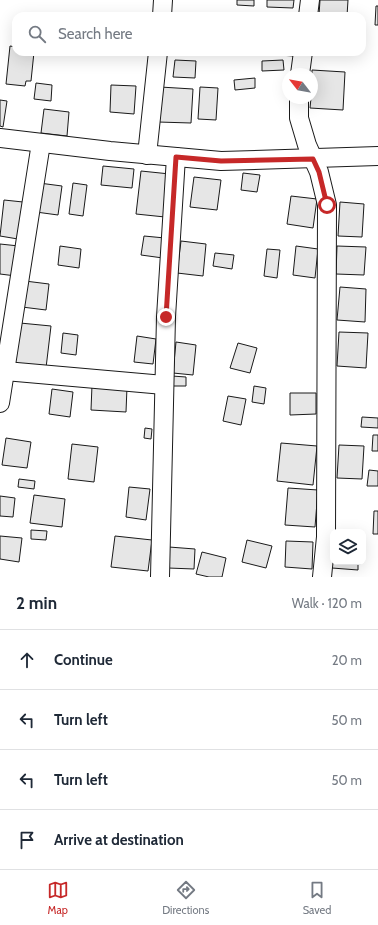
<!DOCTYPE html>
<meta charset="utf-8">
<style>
body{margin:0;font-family:Cabin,sans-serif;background:#f6f6f7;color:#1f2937}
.controls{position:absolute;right:12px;bottom:12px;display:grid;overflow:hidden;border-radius:8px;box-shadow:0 4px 16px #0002}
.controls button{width:36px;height:36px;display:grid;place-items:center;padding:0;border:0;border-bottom:1px solid #e0e1e3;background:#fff;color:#1f2937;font:20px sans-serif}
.compass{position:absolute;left:282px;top:68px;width:36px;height:36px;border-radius:50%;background:#fff;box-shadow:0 4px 16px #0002;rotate:301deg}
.stop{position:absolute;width:12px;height:12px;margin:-9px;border:3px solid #c62828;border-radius:50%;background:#fff}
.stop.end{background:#c62828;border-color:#fff;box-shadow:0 1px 4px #0008}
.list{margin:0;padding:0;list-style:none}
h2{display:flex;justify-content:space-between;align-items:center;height:52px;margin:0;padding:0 16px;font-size:17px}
h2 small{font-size:13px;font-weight:400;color:#747a83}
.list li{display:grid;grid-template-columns:26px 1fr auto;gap:12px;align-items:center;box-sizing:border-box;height:60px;padding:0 16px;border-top:1px solid #e0e1e3}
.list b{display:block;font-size:15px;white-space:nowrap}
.list em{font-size:13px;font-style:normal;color:#747a83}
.icon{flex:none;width:22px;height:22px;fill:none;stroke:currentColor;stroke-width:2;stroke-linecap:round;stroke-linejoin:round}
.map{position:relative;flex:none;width:378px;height:577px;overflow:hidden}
.search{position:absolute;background:#fff;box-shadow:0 4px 16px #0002;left:12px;right:12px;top:12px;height:44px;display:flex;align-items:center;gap:10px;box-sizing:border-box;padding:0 14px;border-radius:12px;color:#747a83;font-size:15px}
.sheet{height:292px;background:#fff}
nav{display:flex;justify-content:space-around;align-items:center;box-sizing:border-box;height:56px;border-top:1px solid #e0e1e3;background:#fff;font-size:11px;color:#747a83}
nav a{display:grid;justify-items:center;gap:2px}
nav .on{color:#c62828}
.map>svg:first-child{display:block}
.building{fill:#e6e6e6;stroke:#1a1a1a}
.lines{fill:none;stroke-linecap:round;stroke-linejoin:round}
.street-casing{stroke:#1a1a1a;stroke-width:20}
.street{stroke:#fff;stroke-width:18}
.route{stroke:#c62828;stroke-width:5}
</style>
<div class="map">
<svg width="378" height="577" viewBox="0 0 378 577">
<rect width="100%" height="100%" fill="#fff"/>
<g class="building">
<polygon points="237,0 254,0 254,6 237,5"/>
<polygon points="267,0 294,0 293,8 267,7"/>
<polygon points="320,0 348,0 347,16 319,15"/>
<polygon points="376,6 378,6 378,25 375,25"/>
<polygon points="10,46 16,47 16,52 34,52 31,81 26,81 25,86 6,84"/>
<polygon points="264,52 294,52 294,56 263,54"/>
<polygon points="175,60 196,61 195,78 173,77"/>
<polygon points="283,60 284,70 262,71 262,61"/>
<polygon points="312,70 345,72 343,110 310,108 311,98 312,98"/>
<polygon points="255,78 255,88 235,90 234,80"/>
<polygon points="36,83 52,85 51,101 34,99"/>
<polygon points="111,85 136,86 134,114 110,112"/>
<polygon points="160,87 193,89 191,123 158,122"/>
<polygon points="200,87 218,88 216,120 198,119"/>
<polygon points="0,100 7,101 3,127 0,126"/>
<polygon points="44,109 69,112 67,136 41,133"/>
<polygon points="103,166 134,169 132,188 101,185"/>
<polygon points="141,171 170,174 165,217 136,214"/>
<polygon points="243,173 260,175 257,192 241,190"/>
<polygon points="194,177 221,180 217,210 190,207"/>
<polygon points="39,183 62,186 58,215 36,212"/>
<polygon points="73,183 87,185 83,216 69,214"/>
<polygon points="291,196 317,199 313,228 287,224"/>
<polygon points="4,200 23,202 18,239 0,236"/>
<polygon points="340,202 364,204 362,237 338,236"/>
<polygon points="144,236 165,238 163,258 141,255"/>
<polygon points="181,241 206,244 203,276 177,273"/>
<polygon points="0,244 19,246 16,276 0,274"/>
<polygon points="60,246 81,249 79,268 58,265"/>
<polygon points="296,246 318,249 315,278 293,275"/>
<polygon points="337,246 366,247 364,275 336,274"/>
<polygon points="267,249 280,250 277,278 264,276"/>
<polygon points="215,253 234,255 232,269 213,266"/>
<polygon points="25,281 49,284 46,310 22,307"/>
<polygon points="340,287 366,289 365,322 337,320"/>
<polygon points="20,323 51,326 46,368 15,364"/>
<polygon points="339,332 368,333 366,368 337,366"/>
<polygon points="63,333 78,335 76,355 61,353"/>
<polygon points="137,336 156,339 153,364 134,362"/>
<polygon points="176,342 196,345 193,375 173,373"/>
<polygon points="238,343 257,348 250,373 230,368"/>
<polygon points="172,376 186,377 186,386 172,386"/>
<polygon points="92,385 127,387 126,412 91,410"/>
<polygon points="254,386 266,388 264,404 252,402"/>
<polygon points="52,389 73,392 70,417 49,414"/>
<polygon points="290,393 316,393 316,414 290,415"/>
<polygon points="228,396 246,399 241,425 223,421"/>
<polygon points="362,417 378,418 378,428 361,427"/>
<polygon points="145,428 152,429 151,439 144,438"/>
<polygon points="373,435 378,435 378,451 372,451"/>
<polygon points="6,438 31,442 27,468 2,465"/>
<polygon points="281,443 317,446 313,485 277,481"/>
<polygon points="72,444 98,447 94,482 68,479"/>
<polygon points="339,445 364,446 362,479 337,478"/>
<polygon points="369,470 378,471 378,486 367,486"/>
<polygon points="19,479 35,481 34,489 18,487"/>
<polygon points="129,487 150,489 146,520 126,517"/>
<polygon points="288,488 318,490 315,527 285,525"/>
<polygon points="34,495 65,499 62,527 30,523"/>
<polygon points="0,496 15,498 13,517 0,516"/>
<polygon points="374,511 378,511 378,534 373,534"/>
<polygon points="31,530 47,531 46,540 31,539"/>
<polygon points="0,536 22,538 19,562 0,559"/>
<polygon points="115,536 152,540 148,571 111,567"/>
<polygon points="247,540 272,546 266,568 242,562"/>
<polygon points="286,541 313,542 312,569 285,567"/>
<polygon points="169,547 195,549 194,569 168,568"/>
<polygon points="202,552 226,558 222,577 209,577 196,574"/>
<polygon points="333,558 333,562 358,562 358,570 332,568"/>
</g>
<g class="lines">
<defs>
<g id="street">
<polyline points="162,16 163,0"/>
<polyline points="308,16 310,0"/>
<polyline points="300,74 303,52"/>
<polyline points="299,98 299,118 307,145 319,172 327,205 326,537 322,577"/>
<polyline points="0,138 110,151 221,161 378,156"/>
<polyline points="147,155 158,52"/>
<polyline points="5,371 164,385"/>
<polyline points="0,403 41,143"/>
<polyline points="160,577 166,317 176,157"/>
</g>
</defs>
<use href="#street" class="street-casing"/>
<use href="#street" class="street"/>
</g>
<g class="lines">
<polyline class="route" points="166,317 176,157 221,161 313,159 319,172 327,205"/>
</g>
</svg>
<div class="controls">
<button><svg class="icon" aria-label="layers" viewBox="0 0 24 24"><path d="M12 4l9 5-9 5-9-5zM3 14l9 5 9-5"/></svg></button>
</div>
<svg class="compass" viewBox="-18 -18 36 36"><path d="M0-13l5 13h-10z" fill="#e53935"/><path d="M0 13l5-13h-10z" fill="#747a83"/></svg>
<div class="stop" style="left:327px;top:205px"></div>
<div class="stop end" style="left:166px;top:317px"></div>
<div class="search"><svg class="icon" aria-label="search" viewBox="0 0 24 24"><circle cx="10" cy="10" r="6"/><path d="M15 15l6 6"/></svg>Search here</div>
</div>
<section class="sheet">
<h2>2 min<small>Walk · 120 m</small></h2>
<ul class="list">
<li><svg class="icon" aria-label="ahead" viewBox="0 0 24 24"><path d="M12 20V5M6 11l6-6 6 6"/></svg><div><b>Continue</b></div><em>20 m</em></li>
<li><svg class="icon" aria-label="left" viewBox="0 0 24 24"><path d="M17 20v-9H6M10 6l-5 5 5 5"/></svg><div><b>Turn left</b></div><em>50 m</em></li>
<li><svg class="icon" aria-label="left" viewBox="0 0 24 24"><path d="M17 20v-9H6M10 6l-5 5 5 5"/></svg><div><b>Turn left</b></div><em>50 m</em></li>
<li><svg class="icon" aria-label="arrive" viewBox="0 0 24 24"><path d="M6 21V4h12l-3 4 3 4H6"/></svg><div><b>Arrive at destination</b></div></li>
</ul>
</section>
<nav>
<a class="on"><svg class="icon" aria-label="map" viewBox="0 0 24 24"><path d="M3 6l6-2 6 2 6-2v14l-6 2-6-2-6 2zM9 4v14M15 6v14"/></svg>Map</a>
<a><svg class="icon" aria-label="directions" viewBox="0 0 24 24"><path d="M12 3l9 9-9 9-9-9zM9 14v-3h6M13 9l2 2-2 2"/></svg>Directions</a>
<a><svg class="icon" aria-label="saved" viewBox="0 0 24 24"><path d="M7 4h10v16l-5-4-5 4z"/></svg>Saved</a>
</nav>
